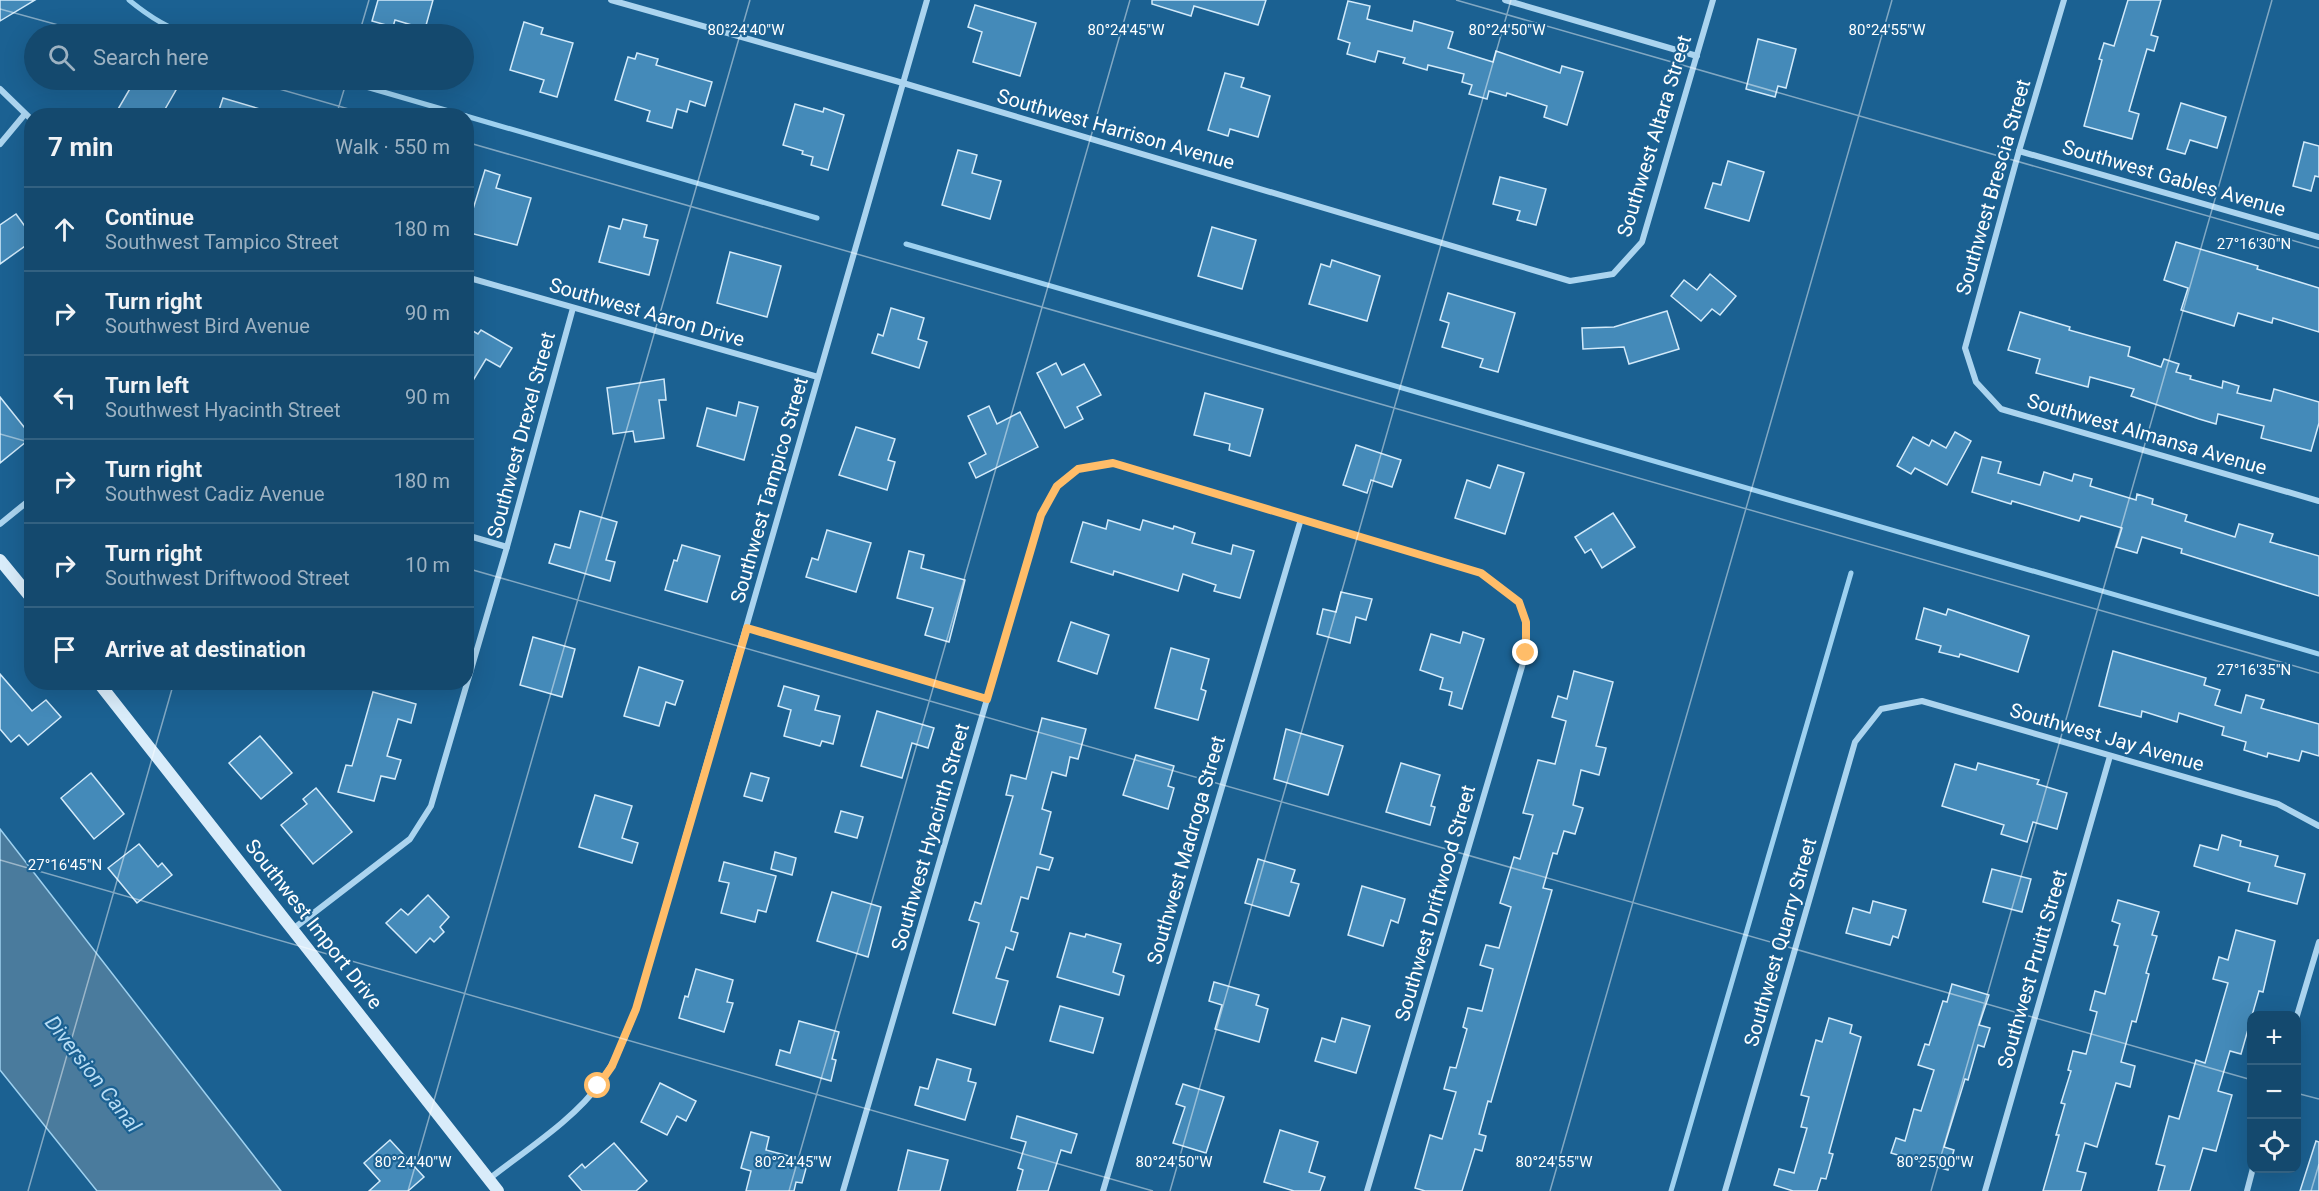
<!DOCTYPE html>
<meta charset="utf-8">
<style>
body{margin:0;font-family:Roboto,sans-serif;background:#215376;color:#f1f3f6}
.controls{position:absolute;right:18px;bottom:18px;display:grid;overflow:hidden;border-radius:12px;box-shadow:0 6px 24px #0002}
.controls button{width:54px;height:54px;display:grid;place-items:center;padding:0;border:0;border-bottom:2px solid #336181;background:#14496e;color:#f1f3f6;font:30px sans-serif}
.stop{position:absolute;width:18px;height:18px;margin:-14px;border:4px solid #ffbd69;border-radius:50%;background:#fff}
.stop.end{background:#ffbd69;border-color:#fff;box-shadow:0 2px 6px #0008}
.list{margin:0;padding:0;list-style:none}
h2{display:flex;justify-content:space-between;align-items:center;height:78px;margin:0;padding:0 24px;font-size:26px}
h2 small{font-size:20px;font-weight:400;color:#9db2c2}
.list li{display:grid;grid-template-columns:39px 1fr auto;gap:18px;align-items:center;box-sizing:border-box;height:84px;padding:0 24px;border-top:2px solid #336181}
.list b{display:block;font-size:22px;white-space:nowrap}
.list p{margin:0;font-size:20px;white-space:nowrap;color:#9db2c2}
.list em{font-size:20px;font-style:normal;color:#9db2c2}
.icon{flex:none;width:33px;height:33px;fill:none;stroke:currentColor;stroke-width:2;stroke-linecap:round;stroke-linejoin:round}
.map{position:relative;flex:none;width:2319px;height:1191px;overflow:hidden}
.search{position:absolute;background:#14496e;box-shadow:0 6px 24px #0002;left:24px;top:24px;width:450px;height:66px;display:flex;align-items:center;gap:15px;box-sizing:border-box;padding:0 21px;border-radius:33px;color:#9db2c2;font-size:22px}
.panel{position:absolute;background:#14496e;box-shadow:0 6px 24px #0002;left:24px;top:108px;width:450px;height:582px;border-radius:24px}
.map>svg:first-child{display:block}
.water{fill:#4a7b9d;stroke:#9ed1f0;stroke-width:1.5}
.lines{fill:none;stroke-linecap:round;stroke-linejoin:round}
.stream{stroke:#9ed1f0;stroke-width:5}
.building{fill:#448ab9;stroke:#d2eafa;stroke-width:1.5}
.street{stroke:#abd4ef;stroke-width:6}
.secondary{stroke:#d9ecfa;stroke-width:12}
.route{stroke:#ffbd69;stroke-width:8}
.ticks{fill:none;stroke:#fff;stroke-width:1.5;stroke-opacity:0.45}
.labels{text-anchor:middle;dominant-baseline:central;stroke-width:4.5;stroke-linejoin:round;paint-order:stroke}
.street-label{font-size:20px;fill:#fff;stroke:#1b6192}
.water-label{font-size:21px;font-style:italic;fill:#b8ddf5;stroke:#1b6192}
.ticks-label{font-size:15px;text-anchor:middle;fill:#fff;stroke:#1b6192;stroke-width:4.5;stroke-linejoin:round;paint-order:stroke}
</style>
<div class="map">
<svg width="2319" height="1191" viewBox="0 0 2319 1191">
<rect width="100%" height="100%" fill="#1b6192"/>
<polygon class="water" points="0,829 281,1191 97,1191 0,1070"/>
<g class="lines">
<g class="stream">
<path d="M129,0c17,14 37,28 59,34"/>
<polyline points="342,80 466,116"/>
<polyline points="466,116 817,218"/>
<polyline points="906,244 2319,654"/>
<polyline points="1671,1191 1851,573"/>
</g>
</g>
<g class="building">
<polygon points="0,0 35,0 0,21"/>
<polygon points="378,0 433,0 425,29 395,20 393,27 372,21"/>
<polygon points="1152,0 1266,0 1258,25 1194,6 1191,16 1152,4"/>
<polygon points="2128,0 2161,0 2151,35 2158,37 2154,51 2147,49 2129,111 2139,114 2132,139 2084,126 2102,60 2099,59 2104,43 2114,46"/>
<polygon points="1348,1 1370,6 1367,19 1412,31 1414,21 1453,32 1448,48 1493,62 1496,51 1560,73 1562,66 1583,72 1567,125 1544,117 1547,106 1507,93 1506,96 1489,91 1487,99 1469,94 1472,85 1462,82 1464,74 1428,65 1427,70 1403,63 1405,58 1378,51 1375,62 1347,54 1350,43 1338,39"/>
<polygon points="975,5 1036,23 1020,76 973,62 982,32 968,27"/>
<polygon points="524,22 543,28 541,34 573,43 557,97 540,92 544,80 510,70"/>
<polygon points="1758,39 1796,49 1786,88 1778,86 1775,97 1746,89"/>
<polygon points="637,53 658,59 656,65 712,82 705,106 690,101 687,112 677,109 672,128 647,121 650,111 615,100 628,57 635,59"/>
<polygon points="1225,73 1244,78 1241,87 1270,96 1258,137 1230,129 1228,136 1208,130"/>
<polygon points="135,80 159,80 176,90 161,116 114,116"/>
<polygon points="223,98 270,112 270,116 217,116"/>
<polygon points="2181,103 2226,117 2217,148 2190,140 2185,154 2167,149"/>
<polygon points="795,104 823,112 824,108 844,115 828,170 811,165 813,157 802,154 803,151 783,145"/>
<polygon points="2304,142 2319,146 2319,177 2315,176 2311,191 2293,186"/>
<polygon points="958,150 977,155 972,173 1001,181 990,219 942,205"/>
<polygon points="1728,161 1764,172 1749,221 1705,208 1713,183 1721,185"/>
<polygon points="485,170 500,175 496,188 531,198 517,245 466,232"/>
<polygon points="1500,177 1546,189 1536,225 1517,220 1520,211 1493,204"/>
<polygon points="16,214 32,236 32,241 0,264 0,225"/>
<polygon points="623,219 647,225 644,237 658,240 649,275 599,262 609,226 620,229"/>
<polygon points="1212,227 1256,240 1242,289 1198,276"/>
<polygon points="2176,242 2258,266 2257,269 2319,288 2319,332 2273,318 2272,323 2238,313 2234,326 2181,310 2188,288 2164,280"/>
<polygon points="730,252 781,266 767,317 717,303"/>
<polygon points="1332,260 1380,276 1367,321 1309,304 1321,264 1330,267"/>
<polygon points="1710,274 1736,296 1720,315 1712,309 1701,321 1671,296 1684,280 1697,290"/>
<polygon points="1448,293 1515,313 1498,372 1480,367 1483,359 1442,347 1449,323 1440,320"/>
<polygon points="891,308 924,318 918,339 927,342 919,368 872,353 878,334 883,336"/>
<polygon points="1667,311 1679,349 1629,364 1624,347 1583,349 1582,328 1614,327"/>
<polygon points="2020,312 2070,327 2069,330 2130,347 2128,356 2161,367 2164,359 2179,364 2176,372 2191,376 2190,379 2222,388 2223,381 2239,386 2237,393 2271,401 2274,389 2319,402 2319,423 2311,451 2261,438 2264,426 2218,414 2216,424 2199,419 2131,396 2134,389 2090,377 2088,387 2036,373 2040,359 2008,350"/>
<polygon points="466,327 478,334 481,330 512,348 500,367 486,359 466,392"/>
<polygon points="1056,363 1062,375 1084,364 1101,395 1077,407 1083,419 1065,428 1037,373"/>
<polygon points="664,379 666,400 659,400 664,438 635,442 633,431 613,434 607,388"/>
<polygon points="1205,393 1263,409 1250,456 1229,450 1230,444 1194,435"/>
<polygon points="0,397 32,437 0,463"/>
<polygon points="739,402 758,407 744,460 697,446 707,408 736,416"/>
<polygon points="989,406 997,424 1020,412 1038,447 976,478 969,463 986,454 968,416"/>
<polygon points="856,427 895,439 888,460 895,462 887,490 839,475"/>
<polygon points="1955,432 1971,441 1947,485 1915,468 1911,474 1897,466 1913,437 1929,446 1932,440 1946,448"/>
<polygon points="1356,445 1401,460 1392,487 1371,480 1367,493 1343,485"/>
<polygon points="1982,457 2001,462 1998,473 2040,485 2044,472 2072,481 2074,474 2092,479 2090,486 2136,500 2137,494 2153,499 2152,504 2187,515 2185,521 2235,537 2239,524 2273,534 2270,542 2319,556 2319,596 2181,553 2182,549 2142,537 2137,553 2116,547 2122,528 2081,516 2079,521 2012,501 2011,504 1972,492"/>
<polygon points="1498,465 1524,473 1505,534 1455,518 1467,480 1490,488"/>
<polygon points="580,511 617,522 606,560 615,562 610,581 549,563 555,544 570,548"/>
<polygon points="1613,513 1635,547 1602,568 1591,549 1585,553 1575,537"/>
<polygon points="1108,520 1140,530 1143,520 1173,529 1174,526 1195,533 1192,543 1231,554 1233,545 1254,551 1240,598 1214,591 1216,585 1183,574 1178,591 1114,571 1113,575 1071,562 1083,522 1106,529"/>
<polygon points="827,530 871,543 856,592 806,577 812,558 818,560"/>
<polygon points="682,545 720,556 707,602 665,590 674,560 677,561"/>
<polygon points="909,551 924,555 921,568 965,580 949,642 925,635 933,608 897,598"/>
<polygon points="1341,592 1372,599 1366,620 1356,617 1350,643 1317,634 1323,609 1336,612"/>
<polygon points="1924,608 1946,615 1948,609 2029,636 2018,672 1960,654 1959,657 1939,652 1941,646 1916,639"/>
<polygon points="1071,622 1109,635 1097,674 1058,661"/>
<polygon points="1463,632 1484,639 1462,709 1449,705 1452,692 1440,689 1443,678 1420,670 1431,634 1460,643"/>
<polygon points="533,637 575,649 562,697 520,685"/>
<polygon points="1171,648 1209,659 1201,689 1206,691 1198,720 1155,708"/>
<polygon points="2113,651 2206,678 2204,685 2220,690 2215,705 2241,713 2246,695 2264,700 2261,708 2319,724 2319,756 2302,751 2299,761 2268,753 2267,757 2244,750 2246,742 2222,735 2224,727 2179,713 2177,722 2142,711 2141,717 2099,706"/>
<polygon points="639,667 683,681 675,705 666,702 659,726 624,716"/>
<polygon points="1574,671 1613,682 1596,746 1606,748 1599,775 1581,770 1573,805 1583,808 1575,834 1564,831 1557,854 1553,853 1543,888 1552,890 1491,1102 1488,1101 1479,1134 1486,1136 1482,1151 1475,1149 1462,1191 1425,1191 1415,1188 1425,1153 1430,1135 1442,1139 1456,1092 1444,1089 1450,1067 1456,1068 1467,1029 1463,1027 1468,1008 1482,1011 1493,969 1480,965 1486,945 1499,948 1511,907 1500,903 1514,857 1520,859 1533,815 1523,813 1538,760 1555,764 1566,721 1552,717 1558,696 1567,699"/>
<polygon points="0,674 32,711 46,700 61,717 28,745 19,735 11,742 0,729"/>
<polygon points="784,686 819,696 815,710 840,716 833,744 822,741 820,746 784,736 791,710 778,706"/>
<polygon points="373,692 416,704 411,723 398,719 387,756 401,760 395,779 381,776 374,801 338,792 346,765 352,766"/>
<polygon points="877,711 934,728 928,748 912,743 902,778 861,766"/>
<polygon points="1042,718 1086,729 1078,759 1070,757 1066,776 1052,772 1042,809 1051,812 1040,854 1053,858 1049,870 1037,867 1028,899 1021,897 1011,931 1018,933 1013,950 1006,947 996,978 1008,981 995,1025 953,1013 979,923 969,920 975,902 981,904 1013,796 1006,795 1011,775 1026,779"/>
<polygon points="1286,729 1343,746 1328,795 1274,779"/>
<polygon points="260,736 292,773 261,799 229,763"/>
<polygon points="1136,755 1174,766 1168,786 1174,788 1168,809 1123,795"/>
<polygon points="1401,763 1440,775 1431,806 1435,807 1430,825 1386,812"/>
<polygon points="1978,763 2039,780 2037,784 2067,793 2057,829 2033,822 2027,842 2001,834 2004,825 1942,806 1955,764 1976,770"/>
<polygon points="91,773 124,814 94,839 61,798"/>
<polygon points="751,773 769,778 762,801 744,796"/>
<polygon points="316,788 352,832 313,864 281,825 307,804 303,799"/>
<polygon points="595,795 632,806 622,838 638,843 632,863 579,847"/>
<polygon points="841,811 863,817 857,838 835,832"/>
<polygon points="2222,835 2241,841 2240,846 2278,856 2275,866 2305,874 2297,904 2248,891 2250,883 2194,866 2200,845 2218,850"/>
<polygon points="139,844 158,867 162,863 172,875 137,903 108,868"/>
<polygon points="775,852 796,858 792,875 771,869"/>
<polygon points="1258,859 1295,870 1291,882 1299,884 1289,916 1245,903"/>
<polygon points="724,862 776,876 766,912 758,910 755,922 721,913 729,883 719,881"/>
<polygon points="1992,869 2031,879 2022,912 1983,902"/>
<polygon points="1362,886 1405,899 1398,923 1391,920 1383,946 1348,935"/>
<polygon points="832,892 881,907 868,957 817,941"/>
<polygon points="428,895 449,917 440,927 444,932 434,942 430,938 416,953 386,923 401,909 408,915"/>
<polygon points="2118,900 2159,912 2152,935 2157,936 2146,973 2149,974 2136,1022 2132,1021 2121,1062 2135,1066 2130,1087 2116,1083 2097,1147 2085,1143 2077,1171 2086,1173 2081,1191 2043,1191 2059,1135 2056,1135 2065,1104 2061,1103 2071,1071 2068,1070 2073,1051 2086,1054 2097,1012 2090,1010 2095,991 2105,994 2118,946 2114,945 2120,924 2112,921"/>
<polygon points="1873,901 1906,910 1898,938 1893,936 1890,945 1846,933 1853,908 1870,913"/>
<polygon points="2236,930 2275,941 2263,992 2259,991 2241,1054 2230,1051 2218,1091 2232,1095 2216,1151 2203,1148 2190,1191 2158,1191 2165,1166 2156,1164 2169,1116 2179,1119 2196,1060 2205,1063 2228,983 2213,979 2219,957 2228,960"/>
<polygon points="1070,933 1085,937 1086,934 1121,944 1113,972 1124,976 1119,995 1057,977"/>
<polygon points="696,969 733,980 727,1002 733,1003 724,1032 679,1018 685,996 688,997"/>
<polygon points="1214,982 1259,995 1256,1005 1268,1009 1259,1042 1215,1029 1222,1005 1209,1001"/>
<polygon points="1952,984 1989,995 1979,1025 1990,1028 1984,1047 1978,1045 1968,1080 1965,1079 1944,1147 1954,1150 1948,1170 1891,1153 1896,1138 1905,1141 1914,1109 1921,1111 1934,1070 1918,1065 1925,1044 1929,1045 1943,1001 1947,1002"/>
<polygon points="1060,1006 1103,1018 1093,1053 1050,1041"/>
<polygon points="1342,1018 1370,1026 1356,1073 1315,1061 1322,1038 1335,1042"/>
<polygon points="1829,1018 1852,1025 1850,1033 1861,1037 1829,1153 1833,1154 1826,1179 1821,1178 1817,1191 1793,1191 1774,1185 1779,1169 1794,1173 1807,1128 1801,1127 1809,1097 1801,1095 1816,1040 1822,1042"/>
<polygon points="799,1021 839,1032 832,1059 836,1060 831,1081 776,1065 780,1050 790,1053"/>
<polygon points="937,1059 971,1069 968,1081 976,1083 965,1120 915,1105 920,1087 928,1089"/>
<polygon points="660,1083 696,1101 686,1121 677,1116 667,1135 641,1122"/>
<polygon points="1183,1084 1224,1097 1206,1153 1173,1143 1185,1107 1176,1104"/>
<polygon points="1017,1116 1077,1134 1071,1153 1061,1150 1048,1191 1017,1191 1023,1170 1018,1168 1026,1142 1011,1138"/>
<polygon points="1280,1130 1318,1142 1309,1172 1325,1177 1320,1191 1294,1191 1264,1182"/>
<polygon points="751,1132 769,1137 766,1150 808,1161 802,1183 796,1182 794,1191 746,1191 751,1171 741,1168"/>
<polygon points="390,1140 424,1177 408,1191 369,1191 380,1181 364,1163"/>
<polygon points="2316,1141 2319,1142 2319,1191 2300,1191"/>
<polygon points="614,1143 647,1181 636,1191 582,1191 569,1176 582,1164 585,1168"/>
<polygon points="908,1150 948,1160 940,1191 898,1191"/>
</g>
<g class="lines">
<g class="street">
<polyline points="611,0 903,83 1570,281 1613,274 1642,242 1713,0"/>
<polyline points="1505,0 1697,56"/>
<polyline points="2064,0 2019,151 1965,348 1976,382 2001,409 2319,501"/>
<polyline points="0,89 32,120"/>
<polyline points="0,144 25,114"/>
<polyline points="2019,151 2319,237"/>
<polyline points="466,277 818,377"/>
<polyline points="0,524 32,498"/>
<polyline points="466,535 507,547"/>
<polyline points="747,628 987,699"/>
<polyline points="293,929 410,839 431,806 507,547 573,308"/>
<polyline points="2296,1019 2319,942"/>
<path d="M489,1179c34,-27 86,-60 111,-96 16,-22 26,-48 36,-74l291,-1009"/>
<polyline points="843,1191 1041,515 1057,486 1078,469 1113,463 1481,573 1519,602 1526,622 1526,653 1367,1191"/>
<polyline points="1103,1191 1301,519"/>
<polyline points="1725,1191 1855,742 1881,709 1922,701 2278,804 2319,826"/>
<polyline points="1985,1191 2110,756"/>
<polyline points="2247,1191 2253,1168"/>
</g>
<g class="secondary">
<polyline points="0,560 32,599"/>
<polyline points="98,682 498,1191"/>
</g>
</g>
<g class="lines">
<polyline class="route" points="598,1086 612,1066 636,1009 747,628 987,699 1041,515 1057,486 1078,469 1113,463 1481,573 1519,602 1526,622 1526,653"/>
</g>
<path class="ticks" d="M1456,0l863,248M0,9l91,25M359,34l10,-34M248,80l125,36M336,116l11,-36M466,142l1853,531M0,434l32,9M466,568l1786,512M0,860l1153,331M2296,1093l23,6M28,1191l146,-509M408,1191l342,-1191M789,1191l341,-1191M1170,1191l341,-1191M1550,1191l342,-1191M1931,1191l341,-1191M2311,1191l8,-27"/>
<g class="labels">
<g class="street-label">
<text transform="translate(1116 129) rotate(16)">Southwest Harrison Avenue</text>
<text transform="translate(1654 136) rotate(-73)">Southwest Altara Street</text>
<text transform="translate(2174 178) rotate(16)">Southwest Gables Avenue</text>
<text transform="translate(1993 187) rotate(-74)">Southwest Brescia Street</text>
<text transform="translate(647 312) rotate(16)">Southwest Aaron Drive</text>
<text transform="translate(2147 434) rotate(16)">Southwest Almansa Avenue</text>
<text transform="translate(521 435) rotate(-75)">Southwest Drexel Street</text>
<text transform="translate(769 490) rotate(-74)">Southwest Tampico Street</text>
<text transform="translate(2107 737) rotate(16)">Southwest Jay Avenue</text>
<text transform="translate(930 837) rotate(-74)">Southwest Hyacinth Street</text>
<text transform="translate(1186 850) rotate(-74)">Southwest Madroga Street</text>
<text transform="translate(1435 903) rotate(-74)">Southwest Driftwood Street</text>
<text transform="translate(314 924) rotate(52)">Southwest Import Drive</text>
<text transform="translate(1780 942) rotate(-74)">Southwest Quarry Street</text>
<text transform="translate(2032 969) rotate(-74)">Southwest Pruitt Street</text>
</g>
<g class="water-label">
<text transform="translate(93 1074) rotate(52)">Diversion Canal</text>
</g>
</g>
<g class="ticks-label">
<text x="746" y="35">80°24'40"W</text>
<text x="1126" y="35">80°24'45"W</text>
<text x="1507" y="35">80°24'50"W</text>
<text x="1887" y="35">80°24'55"W</text>
<text x="2254" y="249">27°16'30"N</text>
<text x="2254" y="675">27°16'35"N</text>
<text x="65" y="870">27°16'45"N</text>
<text x="413" y="1167">80°24'40"W</text>
<text x="793" y="1167">80°24'45"W</text>
<text x="1174" y="1167">80°24'50"W</text>
<text x="1554" y="1167">80°24'55"W</text>
<text x="1935" y="1167">80°25'00"W</text>
</g>
</svg>
<div class="controls">
<button>+</button>
<button>−</button>
<button><svg class="icon" aria-label="locate" viewBox="0 0 24 24"><circle cx="12" cy="12" r="6"/><path d="M12 2v4M12 18v4M2 12h4M18 12h4"/></svg></button>
</div>
<div class="stop" style="left:598px;top:1086px"></div>
<div class="stop end" style="left:1526px;top:653px"></div>
<div class="search"><svg class="icon" aria-label="search" viewBox="0 0 24 24"><circle cx="10" cy="10" r="6"/><path d="M15 15l6 6"/></svg>Search here</div>
<section class="panel">
<h2>7 min<small>Walk · 550 m</small></h2>
<ul class="list">
<li><svg class="icon" aria-label="ahead" viewBox="0 0 24 24"><path d="M12 20V5M6 11l6-6 6 6"/></svg><div><b>Continue</b><p>Southwest Tampico Street</p></div><em>180 m</em></li>
<li><svg class="icon" aria-label="right" viewBox="0 0 24 24"><path d="M7 20v-9h11M14 6l5 5-5 5"/></svg><div><b>Turn right</b><p>Southwest Bird Avenue</p></div><em>90 m</em></li>
<li><svg class="icon" aria-label="left" viewBox="0 0 24 24"><path d="M17 20v-9H6M10 6l-5 5 5 5"/></svg><div><b>Turn left</b><p>Southwest Hyacinth Street</p></div><em>90 m</em></li>
<li><svg class="icon" aria-label="right" viewBox="0 0 24 24"><path d="M7 20v-9h11M14 6l5 5-5 5"/></svg><div><b>Turn right</b><p>Southwest Cadiz Avenue</p></div><em>180 m</em></li>
<li><svg class="icon" aria-label="right" viewBox="0 0 24 24"><path d="M7 20v-9h11M14 6l5 5-5 5"/></svg><div><b>Turn right</b><p>Southwest Driftwood Street</p></div><em>10 m</em></li>
<li><svg class="icon" aria-label="arrive" viewBox="0 0 24 24"><path d="M6 21V4h12l-3 4 3 4H6"/></svg><div><b>Arrive at destination</b></div></li>
</ul>
</section>
</div>
